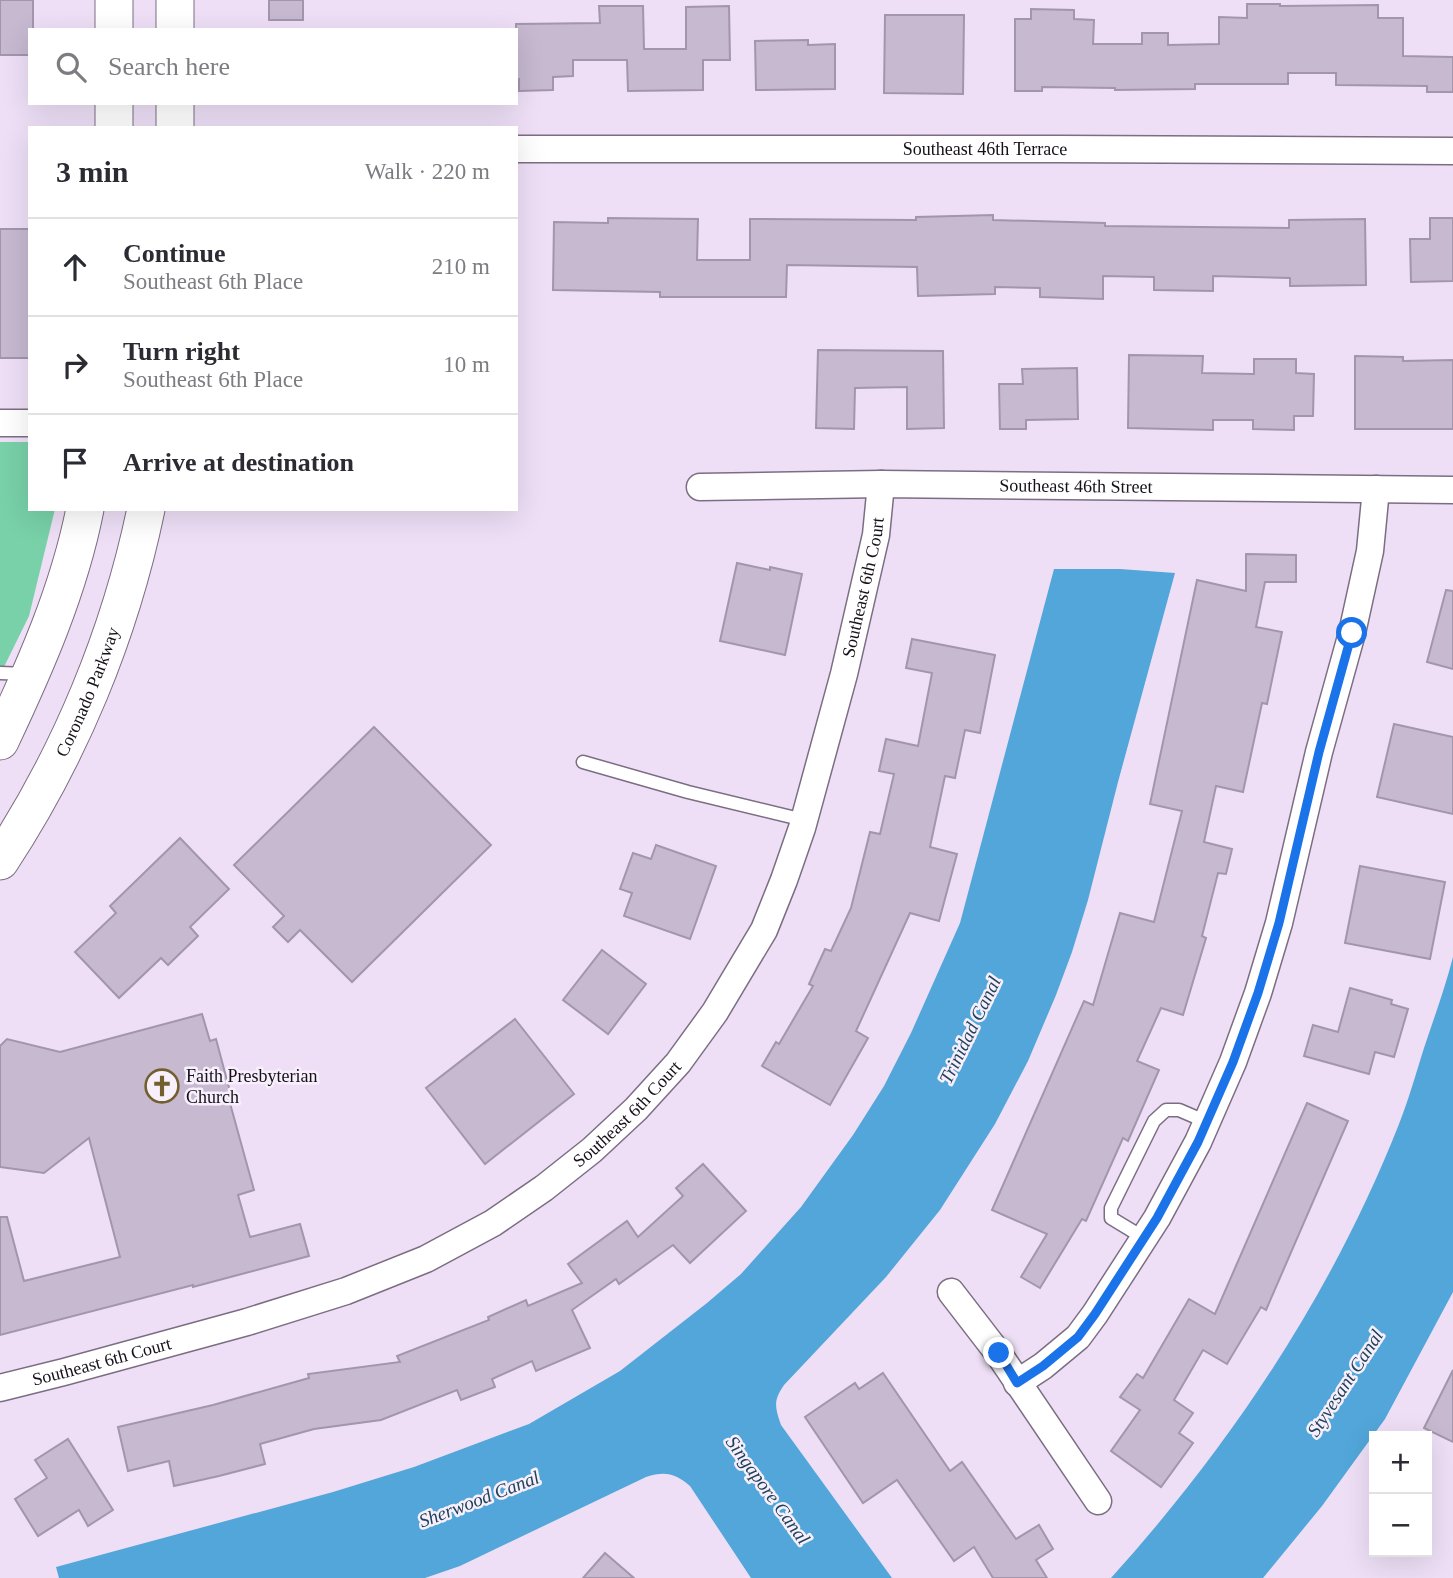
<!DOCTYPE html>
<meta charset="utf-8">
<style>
body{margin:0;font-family:Georgia,serif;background:#f2f2f3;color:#2b2b33}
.controls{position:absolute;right:21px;bottom:21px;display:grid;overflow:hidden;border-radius:0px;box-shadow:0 7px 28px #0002}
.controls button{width:63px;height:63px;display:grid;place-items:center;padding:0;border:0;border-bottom:2px solid #e1e1e2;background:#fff;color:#2b2b33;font:35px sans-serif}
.stop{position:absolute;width:21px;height:21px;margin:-16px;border:5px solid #1a73e8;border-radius:50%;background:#fff}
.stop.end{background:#1a73e8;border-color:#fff;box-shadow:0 2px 7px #0008}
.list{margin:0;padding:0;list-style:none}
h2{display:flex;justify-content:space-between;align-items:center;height:91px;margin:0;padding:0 28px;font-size:30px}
h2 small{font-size:23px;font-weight:400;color:#7c7c81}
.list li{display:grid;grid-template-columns:46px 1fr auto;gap:21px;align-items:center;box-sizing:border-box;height:98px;padding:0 28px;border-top:2px solid #e1e1e2}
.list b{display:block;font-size:26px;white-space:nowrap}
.list p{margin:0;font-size:23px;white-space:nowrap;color:#7c7c81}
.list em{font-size:23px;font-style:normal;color:#7c7c81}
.icon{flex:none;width:38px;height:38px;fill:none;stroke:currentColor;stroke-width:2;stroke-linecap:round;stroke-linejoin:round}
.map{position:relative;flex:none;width:1453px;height:1578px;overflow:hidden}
.search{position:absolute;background:#fff;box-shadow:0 7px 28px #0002;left:28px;top:28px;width:490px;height:77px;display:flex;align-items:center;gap:18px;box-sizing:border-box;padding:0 24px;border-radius:0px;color:#7c7c81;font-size:26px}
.panel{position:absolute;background:#fff;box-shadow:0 7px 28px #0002;left:28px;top:126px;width:490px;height:385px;border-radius:0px}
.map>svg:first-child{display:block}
.green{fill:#78d1a8}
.water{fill:#52a6d9}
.building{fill:#c6b9d0;stroke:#a296ac;stroke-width:2}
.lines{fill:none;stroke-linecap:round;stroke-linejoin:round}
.lane-casing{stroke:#7b6e82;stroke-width:15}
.street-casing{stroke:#7b6e82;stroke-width:29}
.secondary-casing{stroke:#7b6e82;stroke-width:39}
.lane{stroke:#fff;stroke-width:12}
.street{stroke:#fff;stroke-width:26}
.secondary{stroke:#fff;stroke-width:37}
.route{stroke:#1a73e8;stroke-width:9}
.labels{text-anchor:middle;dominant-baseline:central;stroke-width:5;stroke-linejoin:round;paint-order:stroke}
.street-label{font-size:18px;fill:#161119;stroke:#f8effd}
.poi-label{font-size:18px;fill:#161119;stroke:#f8effd;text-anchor:start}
.water-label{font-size:19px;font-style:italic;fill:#1e4258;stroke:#f8effd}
</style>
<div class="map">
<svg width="1453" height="1578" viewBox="0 0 1453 1578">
<rect width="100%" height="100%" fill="#eedff6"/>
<polygon class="green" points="0,442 30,442 30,509 55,509 29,616 0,675"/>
<g class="water">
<path d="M1054,569h66l55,4 -57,209 -30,118 -16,52 -16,43 -28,66 -33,63 -55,86 -54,67 -102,108c-11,16 -9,22 -3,40l111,153h-141l-61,-92c-15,-13 -25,-15 -44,-9l-186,89 -35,12h-366l-3,-11 277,-75 81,-25 115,-43 91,-53 87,-68 34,-29 60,-67 52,-72 31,-49 27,-53 49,-110z"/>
<path d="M1453,957v335l-68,127 -63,87 -59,72h-152c121,-134 222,-286 288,-454 10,-25 17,-51 25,-76 10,-30 21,-60 29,-91z"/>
</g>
<g class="building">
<polygon points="0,0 33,0 33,30 30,30 30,55 0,55"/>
<rect x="269" y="0" width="34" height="20"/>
<polygon points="1247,4 1280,4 1280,6 1378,5 1378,18 1403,18 1403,56 1453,57 1453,92 1427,92 1427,86 1336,85 1336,73 1288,73 1288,84 1195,84 1195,89 1115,90 1115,88 1042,87 1042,91 1015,91 1015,19 1031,19 1031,9 1074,10 1074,19 1094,20 1093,44 1142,44 1142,33 1168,33 1168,45 1219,44 1219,17 1247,18"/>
<polygon points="599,6 643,6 644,49 686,49 686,7 729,6 730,60 703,60 703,90 628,91 627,60 573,60 573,76 553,77 553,90 519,91 519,79 516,79 516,24 600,23"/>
<polygon points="885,15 964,15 963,94 884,93"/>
<polygon points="808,40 808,45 835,44 835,89 756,90 755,41"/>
<polygon points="993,215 993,220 1105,223 1105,226 1289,228 1289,220 1365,219 1366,285 1290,286 1290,278 1213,276 1213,291 1154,290 1154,277 1103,276 1103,299 1040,297 1040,288 995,287 995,294 918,296 917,267 787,265 786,297 660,297 660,292 553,290 554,222 608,223 608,218 698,219 697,260 750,260 750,219 916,220 916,217"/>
<polygon points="1430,218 1453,218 1453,281 1411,282 1410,239 1430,239"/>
<rect x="0" y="229" width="30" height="129"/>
<polygon points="818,350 943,351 944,428 907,429 907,387 855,388 854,429 816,428"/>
<polygon points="1129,355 1203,356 1202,373 1254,374 1254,359 1296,359 1296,373 1314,374 1313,416 1294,416 1294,430 1253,429 1253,420 1213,420 1213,430 1128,428"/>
<polygon points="1355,356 1403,357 1403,361 1453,360 1453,429 1355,429"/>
<polygon points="1077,368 1078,419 1026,420 1026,429 1000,429 999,384 1023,384 1022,369"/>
<polygon points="1246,554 1296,555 1296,582 1265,582 1256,627 1282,632 1267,704 1262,703 1243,792 1216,786 1204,842 1232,849 1226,874 1218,873 1202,936 1206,938 1183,1015 1161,1008 1137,1061 1159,1070 1128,1141 1123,1138 1086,1221 1082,1219 1040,1288 1021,1277 1047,1234 992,1210 1084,1001 1093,1005 1120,913 1154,922 1182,811 1150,804 1197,580 1246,591"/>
<polygon points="737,563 770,570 770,567 802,574 785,655 720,641"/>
<polygon points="1446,590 1453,591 1453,669 1427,662"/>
<polygon points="912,639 995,655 980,733 965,730 955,778 945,776 930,847 957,854 939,921 910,913 856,1031 868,1038 830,1105 762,1066 776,1042 779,1044 813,986 809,984 825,949 831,951 851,908 870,832 880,834 894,774 879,771 886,739 918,746 932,673 906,668"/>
<polygon points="1394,724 1453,737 1453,814 1377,797"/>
<polygon points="374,727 491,845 352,982 300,930 288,942 273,927 284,916 234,865"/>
<polygon points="180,838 229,889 190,927 198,936 168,965 161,958 119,998 75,952 116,913 110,906"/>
<polygon points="656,845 716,866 690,939 624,916 632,893 620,889 633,853 651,859"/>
<polygon points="1360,866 1445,882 1430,959 1345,943"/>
<polygon points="602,950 646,984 608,1034 563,1000"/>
<polygon points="1350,988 1392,1000 1391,1004 1408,1009 1394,1057 1375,1052 1369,1074 1304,1056 1313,1025 1338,1032"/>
<polygon points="202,1014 210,1041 216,1039 231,1095 228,1096 254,1190 238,1195 250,1237 300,1224 309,1256 193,1287 193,1285 0,1335 0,1217 7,1217 24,1281 120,1257 89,1138 44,1173 0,1167 0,1046 7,1039 60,1052"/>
<polygon points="515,1019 574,1094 485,1164 426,1088"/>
<polygon points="1307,1103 1348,1121 1266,1310 1261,1307 1227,1364 1203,1350 1174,1400 1193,1413 1179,1433 1193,1443 1161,1487 1111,1451 1140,1410 1120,1397 1137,1374 1143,1378 1189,1299 1215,1314"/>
<polygon points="703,1164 746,1211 690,1263 673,1245 619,1284 616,1279 572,1310 590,1348 536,1371 532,1361 492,1379 495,1387 461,1400 457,1390 381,1420 314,1429 260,1444 265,1464 219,1476 174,1486 169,1461 128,1471 118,1427 213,1405 309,1378 308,1374 400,1362 397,1356 489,1320 488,1317 526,1300 528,1306 582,1283 568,1264 627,1221 638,1237 683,1196 676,1188"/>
<polygon points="1453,1370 1453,1442 1424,1428"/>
<polygon points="883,1373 950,1471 962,1462 1016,1539 1039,1525 1053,1549 1036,1560 1047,1578 993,1578 974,1547 954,1561 897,1480 863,1503 805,1417 855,1383 859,1389"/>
<polygon points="68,1439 113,1510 88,1526 79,1510 38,1536 15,1499 47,1478 35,1460"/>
<polygon points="605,1553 634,1578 583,1578"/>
</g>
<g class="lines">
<defs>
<g id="lane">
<polyline points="0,673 28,674"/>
<polyline points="583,762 688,792 804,820"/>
<polyline points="1144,1238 1111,1218 1111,1208 1154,1121 1166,1110 1179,1110 1207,1122"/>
</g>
<g id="street">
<path id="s1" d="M516,149h542l395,2"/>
<polyline points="0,423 30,423"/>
<path id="s2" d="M700,487l181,-3 572,6"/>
<polyline points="951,1292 998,1353 1098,1501"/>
<polyline points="1017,1383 1043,1366 1078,1337 1095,1314 1157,1218 1198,1142 1233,1062 1258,993 1279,923 1319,752 1352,633 1370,551 1376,489"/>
<path id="s3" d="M0,1388l64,-16 183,-50 99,-31 80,-32 67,-36 51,-35 48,-38 44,-41 42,-46 37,-51 49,-82 20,-50 18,-52 42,-154 32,-139 5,-51"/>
</g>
<g id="secondary">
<polyline points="114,0 114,30"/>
<polyline points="175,0 175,30"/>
<polyline points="114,103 114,128"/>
<polyline points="175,103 175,128"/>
<path d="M0,741c35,-74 69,-151 85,-232"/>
<path id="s4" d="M0,861c70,-106 120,-227 146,-352"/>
</g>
</defs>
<use href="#lane" class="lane-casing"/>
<use href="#street" class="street-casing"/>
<use href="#secondary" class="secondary-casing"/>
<use href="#lane" class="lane"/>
<use href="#street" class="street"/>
<use href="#secondary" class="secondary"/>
</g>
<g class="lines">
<polyline class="route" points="999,1353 1017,1383 1043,1366 1078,1337 1095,1314 1157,1218 1198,1142 1233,1062 1258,993 1279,923 1319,752 1352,633"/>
</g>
<defs>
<symbol id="church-ring" viewBox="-11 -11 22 22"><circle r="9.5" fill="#f8effd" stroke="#735e2e" stroke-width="1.5"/><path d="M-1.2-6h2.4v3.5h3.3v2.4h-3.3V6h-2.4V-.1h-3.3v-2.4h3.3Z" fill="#735e2e"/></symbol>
</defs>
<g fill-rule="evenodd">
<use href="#church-ring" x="143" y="1067" width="38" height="38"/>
</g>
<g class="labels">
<g class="street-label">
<text stroke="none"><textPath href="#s1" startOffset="469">Southeast 46th Terrace</textPath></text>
<text stroke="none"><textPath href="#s2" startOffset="376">Southeast 46th Street</textPath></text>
<text stroke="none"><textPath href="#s3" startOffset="1283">Southeast 6th Court</textPath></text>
<text stroke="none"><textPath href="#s4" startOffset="191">Coronado Parkway</textPath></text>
<text stroke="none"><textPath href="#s3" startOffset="695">Southeast 6th Court</textPath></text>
<text stroke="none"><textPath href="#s3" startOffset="105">Southeast 6th Court</textPath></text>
</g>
<g class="poi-label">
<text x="186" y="1076">Faith Presbyterian<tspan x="186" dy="21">Church</tspan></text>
</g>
<g class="water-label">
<text transform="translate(970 1030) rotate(-64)">Trinidad Canal</text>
<text transform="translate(1345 1383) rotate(-57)">Styvesant Canal</text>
<text transform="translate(768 1490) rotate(54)">Singapore Canal</text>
<text transform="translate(479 1499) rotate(-21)">Sherwood Canal</text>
</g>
</g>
</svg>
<div class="controls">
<button>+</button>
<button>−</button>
</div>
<div class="stop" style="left:1352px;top:633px"></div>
<div class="stop end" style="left:999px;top:1353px"></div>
<div class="search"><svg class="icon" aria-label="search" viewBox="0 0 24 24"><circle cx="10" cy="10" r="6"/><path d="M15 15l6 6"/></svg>Search here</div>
<section class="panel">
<h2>3 min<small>Walk · 220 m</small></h2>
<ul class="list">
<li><svg class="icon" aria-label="ahead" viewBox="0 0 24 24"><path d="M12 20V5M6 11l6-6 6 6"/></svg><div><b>Continue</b><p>Southeast 6th Place</p></div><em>210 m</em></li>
<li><svg class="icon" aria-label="right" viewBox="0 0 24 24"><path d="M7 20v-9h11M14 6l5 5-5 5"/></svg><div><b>Turn right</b><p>Southeast 6th Place</p></div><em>10 m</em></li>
<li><svg class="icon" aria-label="arrive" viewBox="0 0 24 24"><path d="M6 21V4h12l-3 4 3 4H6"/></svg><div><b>Arrive at destination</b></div></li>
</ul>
</section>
</div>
